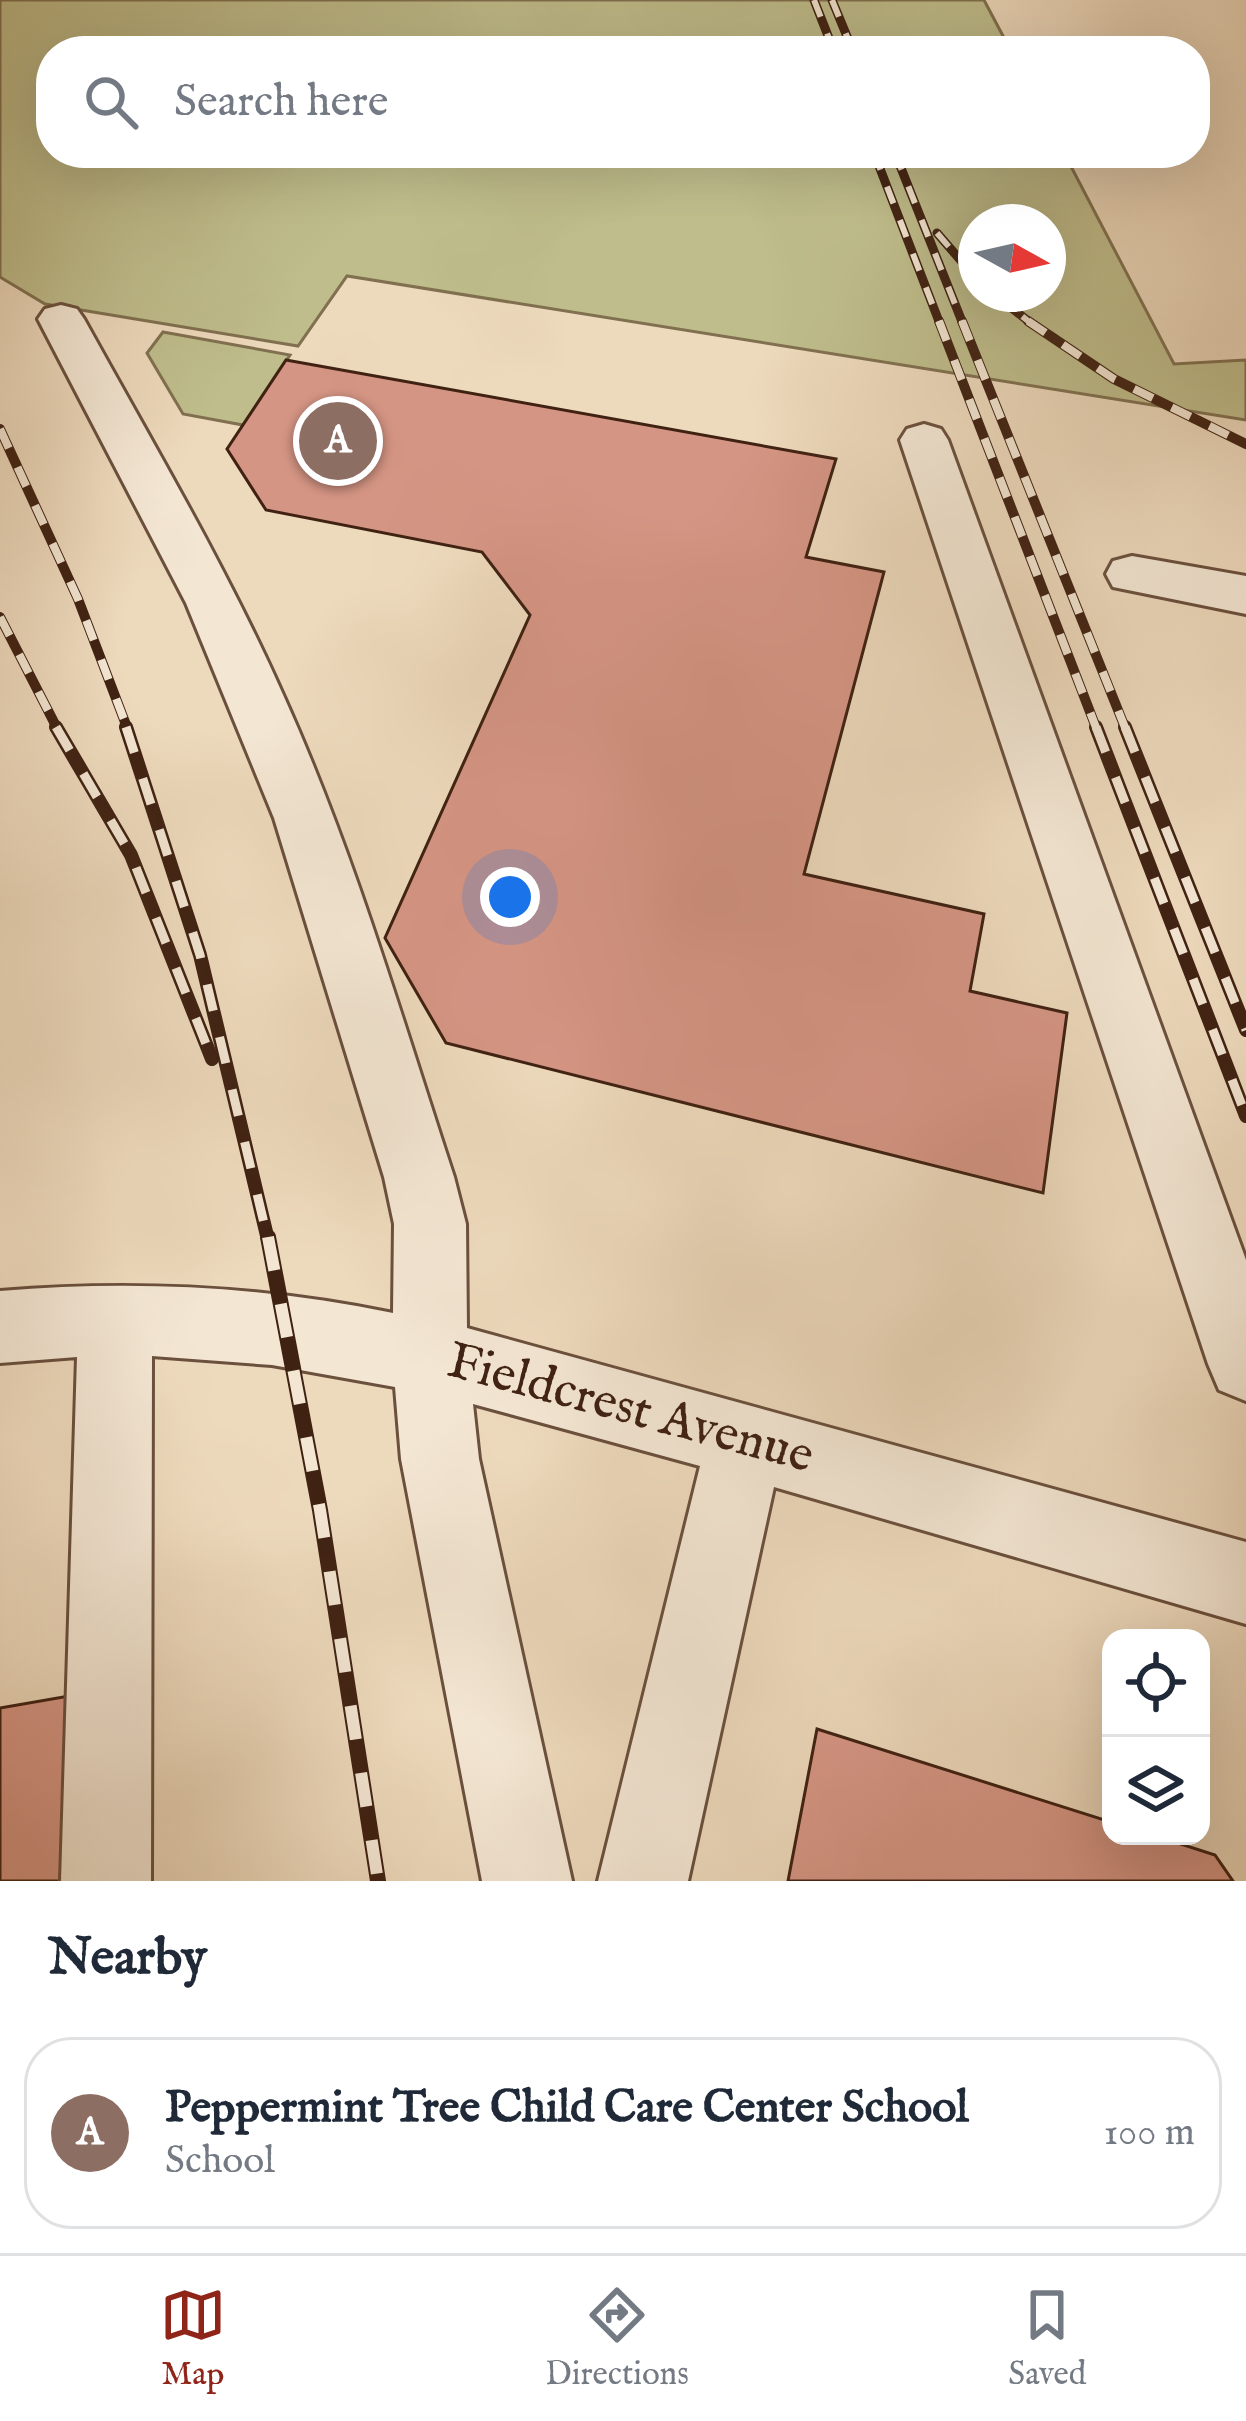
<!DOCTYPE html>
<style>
body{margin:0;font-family:"IM FELL English",serif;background:#f2f2f3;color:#1f2937}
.controls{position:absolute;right:36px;bottom:36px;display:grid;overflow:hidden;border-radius:24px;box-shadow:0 12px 48px #0002}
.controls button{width:108px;height:108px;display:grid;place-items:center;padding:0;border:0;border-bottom:3px solid #e0e1e3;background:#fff;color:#1f2937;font:60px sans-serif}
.compass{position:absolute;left:958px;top:204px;width:108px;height:108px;border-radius:50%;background:#fff;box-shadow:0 12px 48px #0002;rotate:98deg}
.you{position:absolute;left:510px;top:897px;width:42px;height:42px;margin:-30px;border:9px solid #fff;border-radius:50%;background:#1a73e8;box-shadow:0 0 0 18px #1a73e833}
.badge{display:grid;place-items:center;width:78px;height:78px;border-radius:50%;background:#8f2418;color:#fff;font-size:39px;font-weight:700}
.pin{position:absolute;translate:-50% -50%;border:6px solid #fff;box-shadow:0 3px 12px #0006}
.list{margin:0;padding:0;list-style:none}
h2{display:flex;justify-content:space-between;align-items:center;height:156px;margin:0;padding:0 48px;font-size:51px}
h2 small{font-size:39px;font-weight:400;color:#747a83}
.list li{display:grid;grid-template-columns:78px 1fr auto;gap:36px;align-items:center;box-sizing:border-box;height:192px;margin:0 24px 24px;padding:0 24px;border:3px solid #e0e1e3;border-radius:48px}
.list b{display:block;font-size:45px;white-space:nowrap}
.list p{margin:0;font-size:39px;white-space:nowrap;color:#747a83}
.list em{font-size:39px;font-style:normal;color:#747a83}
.icon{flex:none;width:66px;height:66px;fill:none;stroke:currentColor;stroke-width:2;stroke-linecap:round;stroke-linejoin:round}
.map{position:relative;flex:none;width:1246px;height:1881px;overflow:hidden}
.search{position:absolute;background:#fff;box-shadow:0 12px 48px #0002;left:36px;right:36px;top:36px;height:132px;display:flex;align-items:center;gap:30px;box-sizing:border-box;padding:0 42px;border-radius:48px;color:#747a83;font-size:45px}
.sheet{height:372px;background:#fff}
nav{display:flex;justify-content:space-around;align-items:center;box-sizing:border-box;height:168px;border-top:3px solid #e0e1e3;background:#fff;font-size:33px;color:#747a83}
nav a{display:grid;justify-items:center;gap:6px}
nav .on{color:#8f2418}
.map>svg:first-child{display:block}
.green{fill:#bfbd8c;stroke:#807050;stroke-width:3;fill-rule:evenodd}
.building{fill:#d59584;stroke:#402213;stroke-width:3}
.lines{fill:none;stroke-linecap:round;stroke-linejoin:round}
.minor-casing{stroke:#6b503d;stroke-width:6}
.minor{fill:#f3e6d3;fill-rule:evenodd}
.rail-far3-casing{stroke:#402213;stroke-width:9}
.rail-far2-casing{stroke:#402213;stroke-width:10}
.rail-far1-casing{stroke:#402213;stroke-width:14}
.rail-casing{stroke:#402213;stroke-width:16}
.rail-far3{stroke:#f3e6d3;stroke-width:6;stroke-dasharray:18;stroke-linecap:butt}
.rail-far2{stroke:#f3e6d3;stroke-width:8;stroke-dasharray:21;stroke-linecap:butt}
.rail-far1{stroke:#f3e6d3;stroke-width:9;stroke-dasharray:27;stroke-linecap:butt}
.rail{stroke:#f3e6d3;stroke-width:12;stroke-dasharray:34;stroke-linecap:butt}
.labels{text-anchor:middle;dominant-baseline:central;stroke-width:10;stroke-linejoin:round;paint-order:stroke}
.near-street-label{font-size:51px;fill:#402213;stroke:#f3e6d3}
</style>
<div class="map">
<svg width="1246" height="1881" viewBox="0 0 1246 1881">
<rect width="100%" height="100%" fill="#edd9bc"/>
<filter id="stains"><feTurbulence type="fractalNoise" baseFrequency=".00167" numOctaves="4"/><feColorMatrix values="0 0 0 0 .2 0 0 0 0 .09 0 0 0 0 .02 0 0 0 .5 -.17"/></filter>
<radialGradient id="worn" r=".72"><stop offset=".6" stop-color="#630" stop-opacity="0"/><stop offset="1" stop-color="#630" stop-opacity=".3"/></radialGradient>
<g class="green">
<path d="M0,0h984l27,51h-960v102h1013l110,211 72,-4v60l-899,-144 -49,70 -253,-42 -45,-27zM976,222h72v72h-72z"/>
<polygon points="163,332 290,355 243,425 183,414 147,353"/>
</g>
<g class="building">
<polygon points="286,360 836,459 806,557 884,572 804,874 984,914 970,991 1067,1013 1043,1193 446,1043 385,938 530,615 482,552 266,510 227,449"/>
<polygon points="69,1696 60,1881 0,1881 0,1708"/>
<polygon points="817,1729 1111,1822 1111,1836 1156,1836 1215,1855 1233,1881 788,1881"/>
</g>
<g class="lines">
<defs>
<g id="minor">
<path d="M61,305l16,4 7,10c69,125 142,247 200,378 70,155 117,319 170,480l12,47 1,104 779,214v82l-472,-137 -86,394h-90l102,-415 -227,-62 6,55 93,422h-90l-81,-422 -6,-72 -123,-22 -120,-9 -1,525h-90l16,-524 -77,6v-72c133,-11 262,-5 393,22l1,-89 -10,-47 -110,-359 -88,-215 -148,-284 7,-10z"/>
<polygon points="924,424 941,429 948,440 1246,1260 1246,1401 1219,1390 1208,1364 900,440 907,429"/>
<polygon points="1132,556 1246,576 1246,614 1113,587 1106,574 1113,561"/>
</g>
</defs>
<use href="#minor" class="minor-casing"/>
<use href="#minor" class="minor"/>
<defs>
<g id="rail-far3">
<polyline points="814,0 834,51"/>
<polyline points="832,0 853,51"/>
<polyline points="874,153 940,324"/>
<polyline points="895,153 963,324"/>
<polyline points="937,233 976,278"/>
<polyline points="994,294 1032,324"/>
</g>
<g id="rail-far2">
<polyline points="939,321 1097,730"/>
<polyline points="962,321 1126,730"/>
<polyline points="1028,321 1114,379 1246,444"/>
<polyline points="0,429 78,599 128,730"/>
<polyline points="0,617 58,730"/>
</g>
<g id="rail-far1">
<polyline points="56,727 131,855 212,1059"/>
<polyline points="126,727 200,955 268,1240"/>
<polyline points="1096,727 1246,1116"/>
<polyline points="1125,727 1246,1030"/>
</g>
<polyline id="rail" points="268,1237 320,1510 378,1881"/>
</defs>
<use href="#rail-far3" class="rail-far3-casing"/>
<use href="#rail-far2" class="rail-far2-casing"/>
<use href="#rail-far1" class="rail-far1-casing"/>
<use href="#rail" class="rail-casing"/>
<use href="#rail-far3" class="rail-far3"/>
<use href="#rail-far2" class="rail-far2"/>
<use href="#rail-far1" class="rail-far1"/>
<use href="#rail" class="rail"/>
</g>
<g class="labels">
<g class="near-street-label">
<text transform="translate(630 1410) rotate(15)">Fieldcrest Avenue</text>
</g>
</g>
<rect width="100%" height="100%" filter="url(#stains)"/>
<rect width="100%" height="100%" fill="url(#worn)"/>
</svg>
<div class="controls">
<button><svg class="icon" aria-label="locate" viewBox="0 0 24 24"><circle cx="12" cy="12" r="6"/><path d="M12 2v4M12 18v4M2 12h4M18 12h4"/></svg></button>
<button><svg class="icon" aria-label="layers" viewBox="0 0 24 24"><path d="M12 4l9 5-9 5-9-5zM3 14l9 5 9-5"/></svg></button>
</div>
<svg class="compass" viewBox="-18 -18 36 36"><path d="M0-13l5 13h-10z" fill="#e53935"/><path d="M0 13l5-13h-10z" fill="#747a83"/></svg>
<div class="you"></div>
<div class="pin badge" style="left:338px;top:441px;background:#8d6e63">A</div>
<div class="search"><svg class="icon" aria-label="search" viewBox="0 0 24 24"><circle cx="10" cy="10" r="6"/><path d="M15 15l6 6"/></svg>Search here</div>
</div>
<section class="sheet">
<h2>Nearby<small></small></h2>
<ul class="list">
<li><span class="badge" style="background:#8d6e63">A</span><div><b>Peppermint Tree Child Care Center School</b><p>School</p></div><em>100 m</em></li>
</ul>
</section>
<nav>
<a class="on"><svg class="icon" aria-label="map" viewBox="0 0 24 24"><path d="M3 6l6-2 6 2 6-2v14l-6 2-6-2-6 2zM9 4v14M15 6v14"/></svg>Map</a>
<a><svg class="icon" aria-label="directions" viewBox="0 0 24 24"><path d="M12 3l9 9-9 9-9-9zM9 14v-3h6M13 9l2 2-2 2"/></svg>Directions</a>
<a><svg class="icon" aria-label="saved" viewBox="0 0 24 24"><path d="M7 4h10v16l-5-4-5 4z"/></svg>Saved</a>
</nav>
